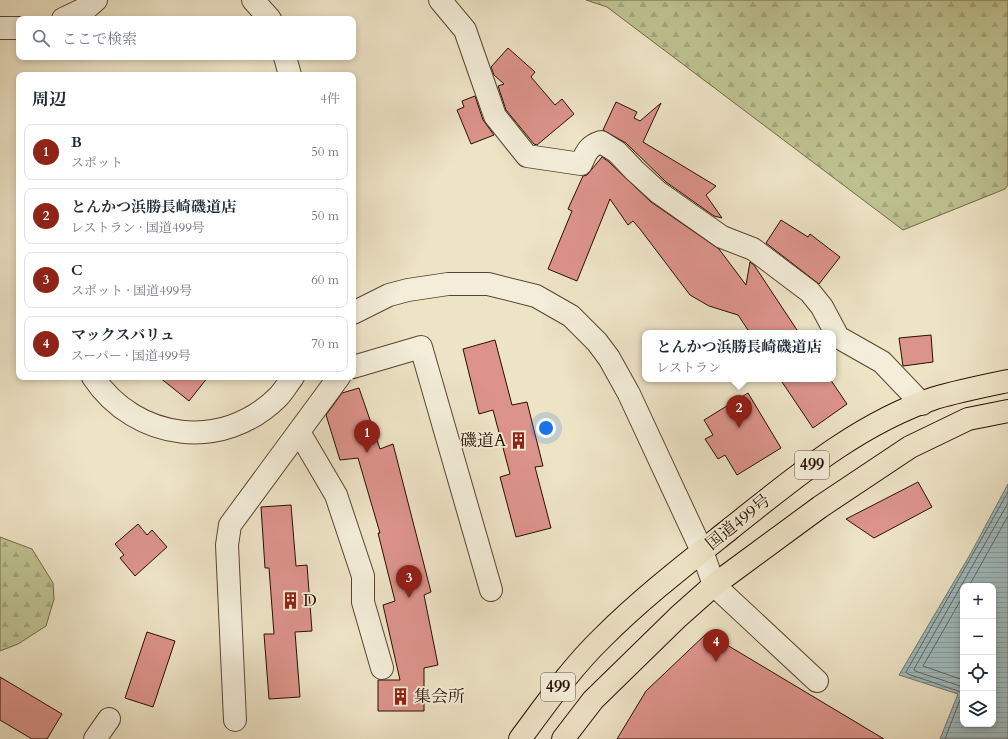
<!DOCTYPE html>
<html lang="ja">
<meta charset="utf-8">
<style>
body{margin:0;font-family:Cardo,"Noto Serif JP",serif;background:#f2f2f3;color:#1f2937}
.controls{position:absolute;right:12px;bottom:12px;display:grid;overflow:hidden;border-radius:8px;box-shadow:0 2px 6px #0003}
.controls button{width:36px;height:36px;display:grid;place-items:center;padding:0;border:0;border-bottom:1px solid #e0e1e3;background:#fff;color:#1f2937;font:20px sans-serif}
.you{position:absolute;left:546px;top:428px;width:14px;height:14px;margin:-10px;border:3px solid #fff;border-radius:50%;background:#1a73e8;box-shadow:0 0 0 6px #1a73e833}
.badge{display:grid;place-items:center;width:26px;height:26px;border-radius:50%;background:#8f2418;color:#fff;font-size:13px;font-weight:700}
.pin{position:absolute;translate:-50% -33px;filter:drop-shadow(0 1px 2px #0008)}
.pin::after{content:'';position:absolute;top:21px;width:14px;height:12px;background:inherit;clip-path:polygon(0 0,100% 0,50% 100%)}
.popup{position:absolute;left:642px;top:330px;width:194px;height:52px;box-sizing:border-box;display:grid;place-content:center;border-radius:8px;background:#fff;filter:drop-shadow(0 1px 3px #0005);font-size:13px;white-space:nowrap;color:#747a83}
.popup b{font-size:15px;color:#1f2937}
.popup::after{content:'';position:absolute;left:50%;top:100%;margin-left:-8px;border:8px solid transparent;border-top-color:#fff}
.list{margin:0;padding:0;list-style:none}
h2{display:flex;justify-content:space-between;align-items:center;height:52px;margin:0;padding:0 16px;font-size:17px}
h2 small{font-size:13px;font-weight:400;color:#747a83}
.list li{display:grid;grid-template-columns:26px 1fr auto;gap:12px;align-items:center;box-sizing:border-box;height:56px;margin:0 8px 8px;padding:0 8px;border:1px solid #e0e1e3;border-radius:8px}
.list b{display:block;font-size:15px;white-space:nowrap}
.list p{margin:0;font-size:13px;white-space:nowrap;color:#747a83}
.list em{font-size:13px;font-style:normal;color:#747a83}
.icon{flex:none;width:22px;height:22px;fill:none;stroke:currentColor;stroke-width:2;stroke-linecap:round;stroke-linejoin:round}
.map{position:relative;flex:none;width:1008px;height:739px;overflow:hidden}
.search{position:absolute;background:#fff;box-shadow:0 2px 6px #0003;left:16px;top:16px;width:340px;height:44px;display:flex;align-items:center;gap:10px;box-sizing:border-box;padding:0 14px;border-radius:8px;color:#747a83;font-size:15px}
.panel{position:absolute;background:#fff;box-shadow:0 2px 6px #0003;left:16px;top:72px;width:340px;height:308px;border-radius:8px}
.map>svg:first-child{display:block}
.forest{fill:url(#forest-firs);stroke:#746848}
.water{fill:url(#water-rules);stroke:#6f7673;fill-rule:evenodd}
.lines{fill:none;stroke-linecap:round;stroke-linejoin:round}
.shore{stroke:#646560;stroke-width:1}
.building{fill:#dc938a;stroke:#290f01}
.minor-casing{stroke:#5a4432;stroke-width:24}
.highway-casing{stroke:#290f01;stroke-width:24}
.minor{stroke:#f3edd9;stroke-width:22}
.highway{stroke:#ede3c5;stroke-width:22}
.labels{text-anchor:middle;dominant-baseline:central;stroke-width:3.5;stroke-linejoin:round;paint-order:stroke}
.shield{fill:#f3edd9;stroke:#665242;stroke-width:1}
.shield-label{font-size:16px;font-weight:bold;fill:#290f01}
.poi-label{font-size:17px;fill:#290f01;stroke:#f3edd9;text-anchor:start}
.street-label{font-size:17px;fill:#290f01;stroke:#f3edd9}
</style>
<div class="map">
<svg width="1008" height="739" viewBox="0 0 1008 739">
<defs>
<pattern id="forest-firs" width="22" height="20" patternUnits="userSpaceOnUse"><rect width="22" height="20" fill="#bec290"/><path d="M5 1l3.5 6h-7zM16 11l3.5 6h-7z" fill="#a3a67a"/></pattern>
<pattern id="water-rules" width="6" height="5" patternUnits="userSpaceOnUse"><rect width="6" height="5" fill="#9ebbbf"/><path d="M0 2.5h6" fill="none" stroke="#88a0a2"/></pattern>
</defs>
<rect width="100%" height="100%" fill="#ede3c5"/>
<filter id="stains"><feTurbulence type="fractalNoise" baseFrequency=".005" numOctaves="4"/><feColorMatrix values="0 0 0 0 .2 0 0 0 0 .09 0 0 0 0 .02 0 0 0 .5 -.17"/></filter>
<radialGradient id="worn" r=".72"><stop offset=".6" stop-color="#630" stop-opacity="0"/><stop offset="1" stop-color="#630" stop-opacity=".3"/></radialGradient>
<g class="forest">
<polygon points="586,0 1008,0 1008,185 1005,189 903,230 607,7"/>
<polygon points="0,537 32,549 53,583 54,599 46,626 18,644 0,651"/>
</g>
<path class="water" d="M1008,484v255h-68l18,-45 -59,-19 72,-122zM963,586h30v138h-30z"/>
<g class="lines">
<g class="shore">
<polyline points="969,586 1008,516"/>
<polyline points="963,596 923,666 963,680"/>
<polyline points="963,687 915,671 914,669 1008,503"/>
<polyline points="945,739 961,697 961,692 908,674 906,672 1008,492"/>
</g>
</g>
<g class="building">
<polygon points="508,48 535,72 531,77 555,105 562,99 574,114 537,145 534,144 506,110 498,86 504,84 494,75 491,67"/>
<polygon points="475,96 483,120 494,135 471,144 457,110 464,107 462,101"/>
<polygon points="616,102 637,112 634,118 640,121 661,103 643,142 716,186 706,195 722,218 714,216 666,182 626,143 603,130"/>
<polygon points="602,157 609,162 651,202 719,249 746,285 750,262 754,265 799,333 750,333 738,315 709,306 690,295 640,229 633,221 628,225 610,199 577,281 548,269 572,211 568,209 583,176 587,175"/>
<polygon points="781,220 808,237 810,234 840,257 819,284 766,243"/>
<polygon points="931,335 933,362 903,366 899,338"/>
<polygon points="495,340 512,405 527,402 543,466 535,467 551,528 516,537 500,477 510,474 493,410 479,414 463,349"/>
<polygon points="159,377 208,377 189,401"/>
<polygon points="780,379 830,379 847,404 813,428"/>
<polygon points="359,388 380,449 393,444 431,592 424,595 438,665 424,668 424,711 378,711 378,680 400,680 383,605 395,601 378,533 380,533 358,458 340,460 326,415 342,393"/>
<polygon points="748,393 781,448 737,475 725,455 718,459 705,439 713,435 704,420"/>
<polygon points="918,482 932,507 874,538 846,519"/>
<polygon points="291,505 296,566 307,565 312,631 295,632 300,697 269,699 264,634 274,634 269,568 265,568 261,507"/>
<polygon points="138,524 147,535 152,530 167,547 135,576 120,558 124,555 115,544"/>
<polygon points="147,632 175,641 153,707 125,698"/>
<polygon points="707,633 884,739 617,739 646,691"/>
<polygon points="0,677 62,714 47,739 32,739 0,720"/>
</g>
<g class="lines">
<defs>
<g id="minor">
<polyline points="253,0 270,19"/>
<path d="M440,0l25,30 30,86 32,40 54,8c5,-11 7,-18 20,-22l16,10 17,18 24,22 64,45 31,12 57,43 12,15 16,30 44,25 40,42"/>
<polyline points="63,19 88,7 96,0"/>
<polyline points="0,28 19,28"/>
<polyline points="285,57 290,75"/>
<polyline points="353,313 389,295 408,290 448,284 488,284 536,296 571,316 597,342 609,358 629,394 702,551 714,585 817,681"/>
<polyline points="353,367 421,347 491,590"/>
<path d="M93,377c43,64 130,75 185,20 6,-6 10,-14 15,-20"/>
<polyline points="299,432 336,495 363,576 363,602 382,668"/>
<polyline points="235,720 227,545 230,525 339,377"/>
<polyline points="95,739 109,719"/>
</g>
<g id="highway">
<path d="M520,739c26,-35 51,-71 82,-101 40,-40 84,-74 128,-109 63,-50 127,-105 205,-131 24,-7 49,-12 73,-17"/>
<polyline points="563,739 593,700 678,617 714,585 820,507 910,447 968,419 1008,411"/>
</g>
</defs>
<use href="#minor" class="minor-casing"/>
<use href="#highway" class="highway-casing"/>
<use href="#minor" class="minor"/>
<use href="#highway" class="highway"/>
</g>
<defs>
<symbol id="building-bare" viewBox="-9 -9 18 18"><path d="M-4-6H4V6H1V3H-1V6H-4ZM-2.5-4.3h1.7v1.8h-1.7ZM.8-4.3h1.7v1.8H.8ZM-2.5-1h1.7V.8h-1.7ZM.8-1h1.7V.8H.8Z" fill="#8f2418" stroke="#f3edd9" stroke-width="2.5" paint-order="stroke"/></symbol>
</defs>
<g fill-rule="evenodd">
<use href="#building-bare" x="506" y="428" width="25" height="25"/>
<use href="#building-bare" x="278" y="588" width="25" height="25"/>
<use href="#building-bare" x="388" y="684" width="25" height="25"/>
</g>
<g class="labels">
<g class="shield">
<rect x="795" y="451" width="34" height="28" rx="3"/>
<rect x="541" y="673" width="34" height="28" rx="3"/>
</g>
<g class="shield-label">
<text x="812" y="465">499</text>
<text x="558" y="687">499</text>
</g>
<g class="poi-label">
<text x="506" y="440" text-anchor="end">磯道A</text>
<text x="303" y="600">D</text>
<text x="414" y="696">集会所</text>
</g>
<g class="street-label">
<text transform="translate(738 522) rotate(-39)">国道499号</text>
</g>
</g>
<rect width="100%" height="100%" filter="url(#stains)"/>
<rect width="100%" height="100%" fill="url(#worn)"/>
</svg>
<div class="controls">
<button>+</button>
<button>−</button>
<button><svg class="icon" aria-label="locate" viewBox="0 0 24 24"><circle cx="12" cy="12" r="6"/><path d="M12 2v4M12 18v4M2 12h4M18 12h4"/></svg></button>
<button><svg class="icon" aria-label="layers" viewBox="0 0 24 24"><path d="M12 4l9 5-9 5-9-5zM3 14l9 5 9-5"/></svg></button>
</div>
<div class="you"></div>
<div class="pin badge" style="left:367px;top:453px">1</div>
<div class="pin badge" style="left:739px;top:428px">2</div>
<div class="popup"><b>とんかつ浜勝長崎磯道店</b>レストラン</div>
<div class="pin badge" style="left:409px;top:598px">3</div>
<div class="pin badge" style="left:716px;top:662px">4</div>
<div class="search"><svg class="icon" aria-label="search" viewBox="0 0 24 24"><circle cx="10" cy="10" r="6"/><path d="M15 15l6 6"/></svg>ここで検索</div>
<section class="panel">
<h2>周辺<small>4件</small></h2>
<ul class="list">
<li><span class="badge">1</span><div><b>B</b><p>スポット</p></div><em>50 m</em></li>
<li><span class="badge">2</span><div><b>とんかつ浜勝長崎磯道店</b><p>レストラン · 国道499号</p></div><em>50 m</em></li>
<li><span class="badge">3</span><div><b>C</b><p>スポット · 国道499号</p></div><em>60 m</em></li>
<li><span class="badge">4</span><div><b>マックスバリュ</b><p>スーパー · 国道499号</p></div><em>70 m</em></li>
</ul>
</section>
</div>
